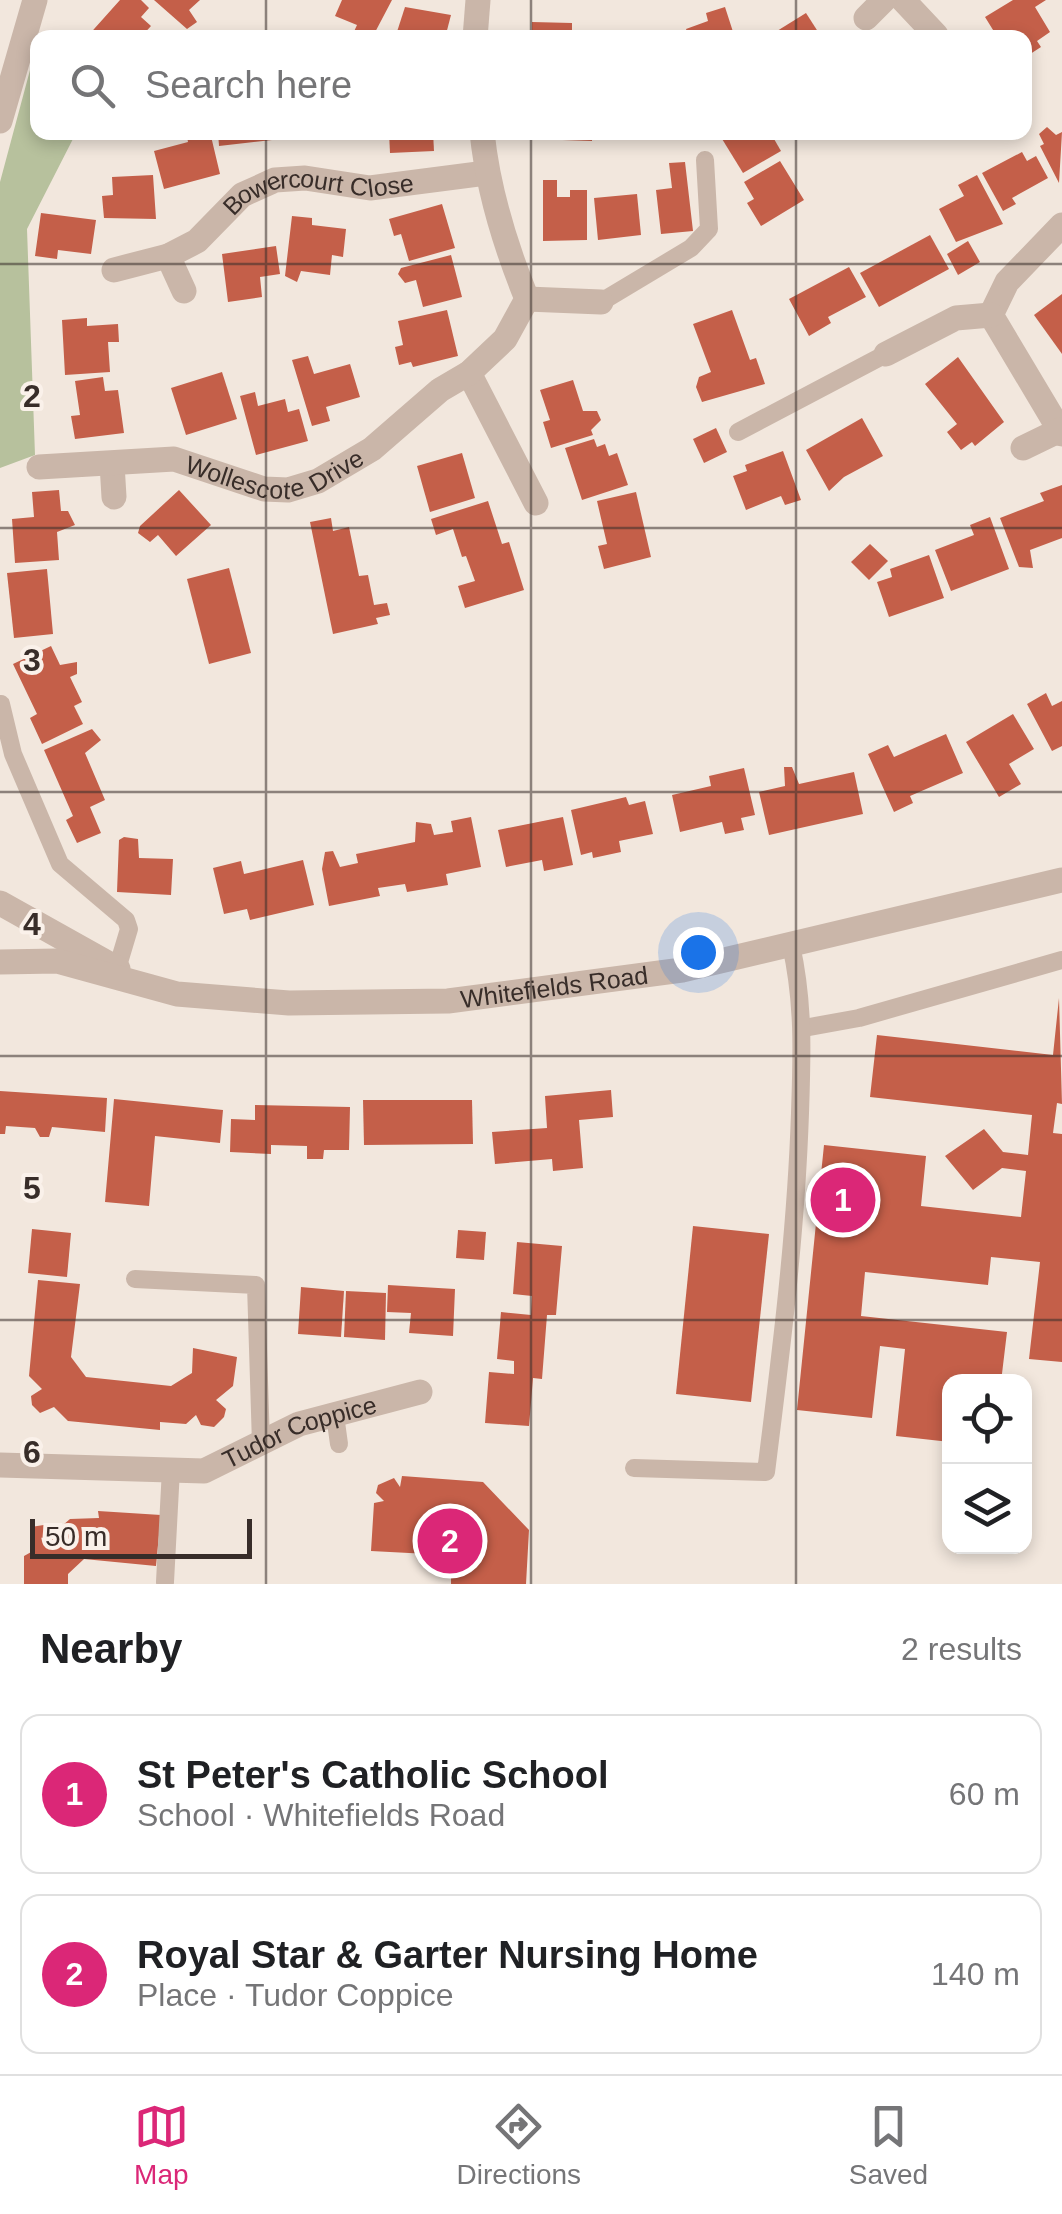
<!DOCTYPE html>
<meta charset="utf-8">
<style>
body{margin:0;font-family:Arial,sans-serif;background:#f2f2f2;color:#202124}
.controls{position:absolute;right:30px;bottom:30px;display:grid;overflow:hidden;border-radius:20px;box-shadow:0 5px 15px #0003}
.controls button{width:90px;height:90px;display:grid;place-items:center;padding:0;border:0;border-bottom:2px solid #e0e0e0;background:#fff;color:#202124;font:50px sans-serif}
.scale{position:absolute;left:30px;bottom:25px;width:222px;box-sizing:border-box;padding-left:10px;border:5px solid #382d29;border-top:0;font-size:28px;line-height:35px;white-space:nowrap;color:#382d29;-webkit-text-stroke:8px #faf1ea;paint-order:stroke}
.you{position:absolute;left:698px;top:952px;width:35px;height:35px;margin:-25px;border:8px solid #fff;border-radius:50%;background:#1a73e8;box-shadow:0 0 0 15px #1a73e833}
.badge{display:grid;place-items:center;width:65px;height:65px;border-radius:50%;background:#db2777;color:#fff;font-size:32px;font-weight:700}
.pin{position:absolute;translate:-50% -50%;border:5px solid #fff;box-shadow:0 2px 10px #0006}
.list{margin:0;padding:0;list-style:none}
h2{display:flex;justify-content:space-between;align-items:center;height:130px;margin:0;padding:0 40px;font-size:42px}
h2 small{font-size:32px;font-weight:400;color:#757577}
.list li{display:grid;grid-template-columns:65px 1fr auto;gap:30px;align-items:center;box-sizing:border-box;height:160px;margin:0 20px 20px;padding:0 20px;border:2px solid #e0e0e0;border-radius:20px}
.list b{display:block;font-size:38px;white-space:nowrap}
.list p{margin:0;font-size:32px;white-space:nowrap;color:#757577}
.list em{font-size:32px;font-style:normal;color:#757577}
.icon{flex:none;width:55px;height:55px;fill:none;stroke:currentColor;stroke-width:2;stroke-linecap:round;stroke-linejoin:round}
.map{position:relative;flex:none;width:1062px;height:1584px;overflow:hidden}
.search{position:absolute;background:#fff;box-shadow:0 5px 15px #0003;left:30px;right:30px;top:30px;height:110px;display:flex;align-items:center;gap:25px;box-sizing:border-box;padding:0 35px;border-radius:20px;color:#757577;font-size:38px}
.sheet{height:490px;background:#fff}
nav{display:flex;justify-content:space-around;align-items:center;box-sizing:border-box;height:140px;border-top:2px solid #e0e0e0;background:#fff;font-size:28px;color:#757577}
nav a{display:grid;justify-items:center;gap:5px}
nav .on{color:#db2777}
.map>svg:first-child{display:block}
.green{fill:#b7c19d}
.building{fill:#c45f49}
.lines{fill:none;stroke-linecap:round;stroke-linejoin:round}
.service{stroke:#cab6a9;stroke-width:18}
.minor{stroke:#cab6a9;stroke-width:25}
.tertiary{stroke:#cab6a9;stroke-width:25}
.grid{fill:none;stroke:#382d29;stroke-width:2.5;stroke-opacity:0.55}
.labels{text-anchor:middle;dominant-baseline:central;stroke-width:8;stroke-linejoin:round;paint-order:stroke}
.street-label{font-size:25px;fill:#382d29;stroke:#faf1ea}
.grid-label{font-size:32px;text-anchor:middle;font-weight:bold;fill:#382d29;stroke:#faf1ea;stroke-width:8;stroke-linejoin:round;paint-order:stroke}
</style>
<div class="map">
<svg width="1062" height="1584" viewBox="0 0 1062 1584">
<rect width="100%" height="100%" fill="#f2e7dd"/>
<polygon class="green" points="37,44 38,132 76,133 27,229 35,455 0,468 0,182"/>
<g class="building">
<polygon points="120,0 141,0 149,8 141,17 151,26 140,38 86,38"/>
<polygon points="154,0 200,0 189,10 197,22 187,29"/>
<polygon points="342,0 392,0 372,38 351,38 357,25 335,16"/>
<polygon points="1013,0 1046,0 1035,7 1050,32 1037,41 1041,47 1024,58 1024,38 998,38 985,17"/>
<polygon points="405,7 451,15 445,38 395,38"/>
<polygon points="725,7 735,38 689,38 686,29 708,21 706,13"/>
<polygon points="806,13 822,38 781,38 777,31"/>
<polygon points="532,22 572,23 572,38 532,38"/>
<polygon points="1047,127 1056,135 1062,132 1059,183 1040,146 1044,144 1039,134"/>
<polygon points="186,132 210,132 220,174 164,189 154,151 188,142"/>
<polygon points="218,132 271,132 272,140 219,146"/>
<polygon points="389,132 433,132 434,151 390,153"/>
<polygon points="533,132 592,132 592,141 533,139"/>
<polygon points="770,132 781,151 743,173 719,134"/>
<polygon points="1022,152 1027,161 1036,156 1048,178 1012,198 1016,204 1003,211 982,173"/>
<polygon points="780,161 804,200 761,226 747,203 754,199 744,182"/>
<polygon points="685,162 693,231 661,234 656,190 672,188 669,163"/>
<polygon points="153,175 156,219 104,218 102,196 113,195 112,177"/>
<polygon points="977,175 1003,224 956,242 939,209 964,196 958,185"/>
<polygon points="543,180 557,180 557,197 570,197 570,190 587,190 587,240 543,241"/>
<polygon points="637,194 641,235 598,240 594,198"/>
<polygon points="442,204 455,248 409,261 401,234 394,236 389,219"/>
<polygon points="41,213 96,220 91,254 58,250 57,259 35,256"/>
<polygon points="292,216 312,218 312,225 346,229 343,257 332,255 330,275 301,271 297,282 285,276"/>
<polygon points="930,235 949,269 879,307 860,273"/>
<polygon points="968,241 980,262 958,275 947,254"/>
<polygon points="276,246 280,274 260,277 262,297 228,302 222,254"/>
<polygon points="451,255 462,297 423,307 416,280 405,283 398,274 401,268"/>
<polygon points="849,267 866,297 828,317 831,323 809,336 789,299"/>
<polygon points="1062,294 1062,354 1034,315"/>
<polygon points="447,310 458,356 413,367 411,362 399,365 395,347 403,345 398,321"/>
<polygon points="732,310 750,360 756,358 765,384 702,402 696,387 699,377 711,372 693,324"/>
<polygon points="87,318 87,326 118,324 119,342 108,342 110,372 65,375 62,320"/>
<polygon points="308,356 314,374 350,364 360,397 326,407 330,421 312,426 292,360"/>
<polygon points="958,357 1004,422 975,446 972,442 961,450 947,432 957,424 925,384"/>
<polygon points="222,372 237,419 186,435 171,388"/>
<polygon points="103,377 105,391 118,390 124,433 75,439 71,416 80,415 75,381"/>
<polygon points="573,380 583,411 597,411 601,420 591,430 593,435 551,448 543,422 550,420 540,390"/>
<polygon points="255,392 258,406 285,399 288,412 299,409 308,441 256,455 240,396"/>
<polygon points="862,418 883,456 844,477 829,491 806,450"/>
<polygon points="716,428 727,452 704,463 693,439"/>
<polygon points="594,439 597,447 605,444 609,456 617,453 628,485 582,500 565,448"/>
<polygon points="783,451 801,500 785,505 781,496 746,510 733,476 747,471 745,465"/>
<polygon points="462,453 475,498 430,512 417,466"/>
<polygon points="1062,485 1062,538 1030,550 1033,568 1019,567 1000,518 1044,501 1040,493"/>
<polygon points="59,490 61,511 68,511 75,525 57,532 59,560 15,563 12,519 34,517 32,492"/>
<polygon points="179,490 211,525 176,556 158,535 150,542 138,533 140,526"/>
<polygon points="636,492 651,557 604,569 598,546 607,544 597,501"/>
<polygon points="488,501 502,544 509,542 524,590 465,608 458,586 475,581 466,556 462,557 453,529 436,535 431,519"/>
<polygon points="990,517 1009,569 951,591 935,550 974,535 970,525"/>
<polygon points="331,518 333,531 349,527 359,576 368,575 374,605 387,603 390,615 376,618 378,624 333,634 310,522"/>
<polygon points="870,544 888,561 869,580 851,562"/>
<polygon points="929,555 944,598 889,617 877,582 892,577 890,569"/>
<polygon points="229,568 251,653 209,664 187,579"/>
<polygon points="47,569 53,634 14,638 7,573"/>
<polygon points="51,646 60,665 77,662 77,674 70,677 82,702 74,706 83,724 42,744 30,718 37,714 13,664"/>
<polygon points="1046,693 1052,706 1062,701 1062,746 1052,751 1027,704"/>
<polygon points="1013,714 1034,749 1009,764 1021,784 999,797 966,742"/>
<polygon points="92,729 101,740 85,753 105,800 90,807 101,833 77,843 66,820 73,816 44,750"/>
<polygon points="946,734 963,773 910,796 913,803 894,812 868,754 888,745 894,757"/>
<polygon points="784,767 792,767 799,784 854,772 863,814 769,835 759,792 785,786"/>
<polygon points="744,768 755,815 741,818 744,830 725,834 722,822 680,832 672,795 711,786 709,776"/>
<polygon points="626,797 629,805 645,801 653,834 619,841 621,852 593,858 592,852 581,855 571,810"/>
<polygon points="471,817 481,867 446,874 448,885 407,892 405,884 378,888 380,896 329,906 322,869 325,852 333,851 340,867 358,863 356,854 415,842 416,822 431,824 434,835 453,832 451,821"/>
<polygon points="563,817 573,865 544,871 542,860 506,867 498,830"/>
<polygon points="124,837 138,839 139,858 173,859 171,895 117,892 119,840"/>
<polygon points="303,860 314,905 250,920 247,909 224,914 213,868 241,861 244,874"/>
<polygon points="1059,998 1062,1104 1057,1103 1053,1133 1062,1134 1062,1362 1029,1359 1040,1262 991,1257 988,1285 865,1272 861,1316 1007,1332 1001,1382 950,1382 950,1442 896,1436 905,1349 880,1346 872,1418 797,1410 824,1145 926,1156 921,1206 1021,1217 1026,1171 1002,1168 973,1190 945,1156 984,1129 1003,1152 1028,1155 1032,1115 870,1097 877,1035 1053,1055"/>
<polygon points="611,1090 613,1117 579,1120 583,1168 553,1171 552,1159 495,1164 492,1132 547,1128 545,1096"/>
<polygon points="0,1091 107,1098 105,1132 52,1127 49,1137 40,1137 35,1128 6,1126 5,1134 0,1134"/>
<polygon points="114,1099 223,1110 220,1143 155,1136 149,1206 105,1202"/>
<polygon points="363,1100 472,1100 473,1144 364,1145"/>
<polygon points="255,1105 350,1107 349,1150 324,1150 323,1159 307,1159 307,1146 271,1145 271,1154 230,1152 231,1119 255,1120"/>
<polygon points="693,1226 769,1234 751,1402 676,1394"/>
<polygon points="32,1229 71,1233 67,1277 28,1273"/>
<polygon points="458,1230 486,1232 484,1260 456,1258"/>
<polygon points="517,1242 562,1246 556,1315 547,1315 542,1379 533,1378 529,1426 485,1423 489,1372 514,1374 514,1361 497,1359 501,1312 531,1315 532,1296 513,1294"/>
<polygon points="38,1280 80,1284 71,1357 86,1377 171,1386 192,1373 193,1348 237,1357 233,1386 216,1400 226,1409 224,1417 214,1427 201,1425 196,1415 186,1424 160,1422 160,1430 68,1421 54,1407 40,1413 32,1405 31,1396 42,1389 29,1376"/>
<polygon points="388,1285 455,1289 453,1336 409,1333 411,1313 387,1312"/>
<polygon points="301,1287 344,1291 341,1337 298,1334"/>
<polygon points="346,1291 386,1293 385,1340 344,1337"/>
<polygon points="402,1476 483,1482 529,1530 526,1584 451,1584 451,1578 428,1554 371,1551 374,1503 384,1501 376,1493 378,1485 394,1478 400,1487"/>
<polygon points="98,1511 161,1515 156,1566 84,1559 68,1574 68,1584 24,1584 24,1556 33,1551 31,1527 50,1524 56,1531 70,1519 99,1518"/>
</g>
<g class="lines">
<g class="service">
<polyline points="601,302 691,248 709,229 705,160"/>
<polyline points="738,432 886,354"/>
<polyline points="1,704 13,754 60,864 126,920 129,929 117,969"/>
<polyline points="804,1028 859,1018 1062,960"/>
<polyline points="135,1279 256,1285 261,1444"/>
<polyline points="335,1415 339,1444"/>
<path d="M634,1468l132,4c15,-119 30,-239 34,-359 2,-58 4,-110 -9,-168"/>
<polyline points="165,1582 171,1469"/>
</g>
<g class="minor">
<polyline points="903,0 936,35"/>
<polyline points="866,18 884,0"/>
<polyline points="475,38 478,0"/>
<polyline points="1062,225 1007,282 991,315 1062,434"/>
<polyline points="168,256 184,291"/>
<path id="s1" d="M114,270l54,-14 29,-15 45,-46 33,-15 30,-2 65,10 116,-15"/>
<polyline points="527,299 601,302"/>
<polyline points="886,354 956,318 991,315"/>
<polyline points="469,373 536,503"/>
<polyline points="1023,448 1060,430"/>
<polyline points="112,464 114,497"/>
<path id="s2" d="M39,467l135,-8 90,30 24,1 30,-9 54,-32 68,-59 29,-17 36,-34 22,-40c-22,-54 -39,-108 -45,-167"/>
<path id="s3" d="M0,1465l204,6 95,-47 121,-32"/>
</g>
<g class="tertiary">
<polyline points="0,121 35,0"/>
<polyline points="0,903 118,969"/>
<path id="s4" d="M0,962l57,-1 120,33 112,9 159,-2 234,-31 380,-90"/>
</g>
</g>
<path class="grid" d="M266,0v38M531,0v38M796,0v38M266,132v1452M531,132v1452M796,132v1452M0,264h1062M0,528h1062M0,792h1062M0,1056h1062M0,1320h1062"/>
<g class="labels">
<g class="street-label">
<text stroke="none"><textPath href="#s1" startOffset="230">Bowercourt Close</textPath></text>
<text stroke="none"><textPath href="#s2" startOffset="242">Wollescote Drive</textPath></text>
<text stroke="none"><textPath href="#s4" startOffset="560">Whitefields Road</textPath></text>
<text stroke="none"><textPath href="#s3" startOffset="308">Tudor Coppice</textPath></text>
</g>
</g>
<g class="grid-label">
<text x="32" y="407">2</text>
<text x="32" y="671">3</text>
<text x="32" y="935">4</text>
<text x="32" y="1199">5</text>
<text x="32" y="1463">6</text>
</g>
</svg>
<div class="controls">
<button><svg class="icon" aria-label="locate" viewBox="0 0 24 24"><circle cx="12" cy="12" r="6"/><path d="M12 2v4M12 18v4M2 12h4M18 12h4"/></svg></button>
<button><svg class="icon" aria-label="layers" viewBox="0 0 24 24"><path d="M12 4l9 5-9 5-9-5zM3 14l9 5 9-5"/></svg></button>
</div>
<div class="scale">50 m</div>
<div class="you"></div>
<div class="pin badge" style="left:843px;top:1200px">1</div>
<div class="pin badge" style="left:450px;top:1541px">2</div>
<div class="search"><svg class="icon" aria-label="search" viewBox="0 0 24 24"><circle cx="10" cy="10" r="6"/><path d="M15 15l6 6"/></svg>Search here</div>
</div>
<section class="sheet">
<h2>Nearby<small>2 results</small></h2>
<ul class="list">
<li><span class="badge">1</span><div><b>St Peter's Catholic School</b><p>School · Whitefields Road</p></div><em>60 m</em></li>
<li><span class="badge">2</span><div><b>Royal Star &amp; Garter Nursing Home</b><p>Place · Tudor Coppice</p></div><em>140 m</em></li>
</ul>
</section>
<nav>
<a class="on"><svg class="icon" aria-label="map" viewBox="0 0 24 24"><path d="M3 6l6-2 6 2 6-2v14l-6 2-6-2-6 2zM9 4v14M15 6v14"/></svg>Map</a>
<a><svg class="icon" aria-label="directions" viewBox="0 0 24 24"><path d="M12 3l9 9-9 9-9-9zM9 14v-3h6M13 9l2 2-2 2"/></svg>Directions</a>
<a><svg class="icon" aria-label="saved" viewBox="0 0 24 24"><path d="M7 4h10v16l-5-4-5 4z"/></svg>Saved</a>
</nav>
